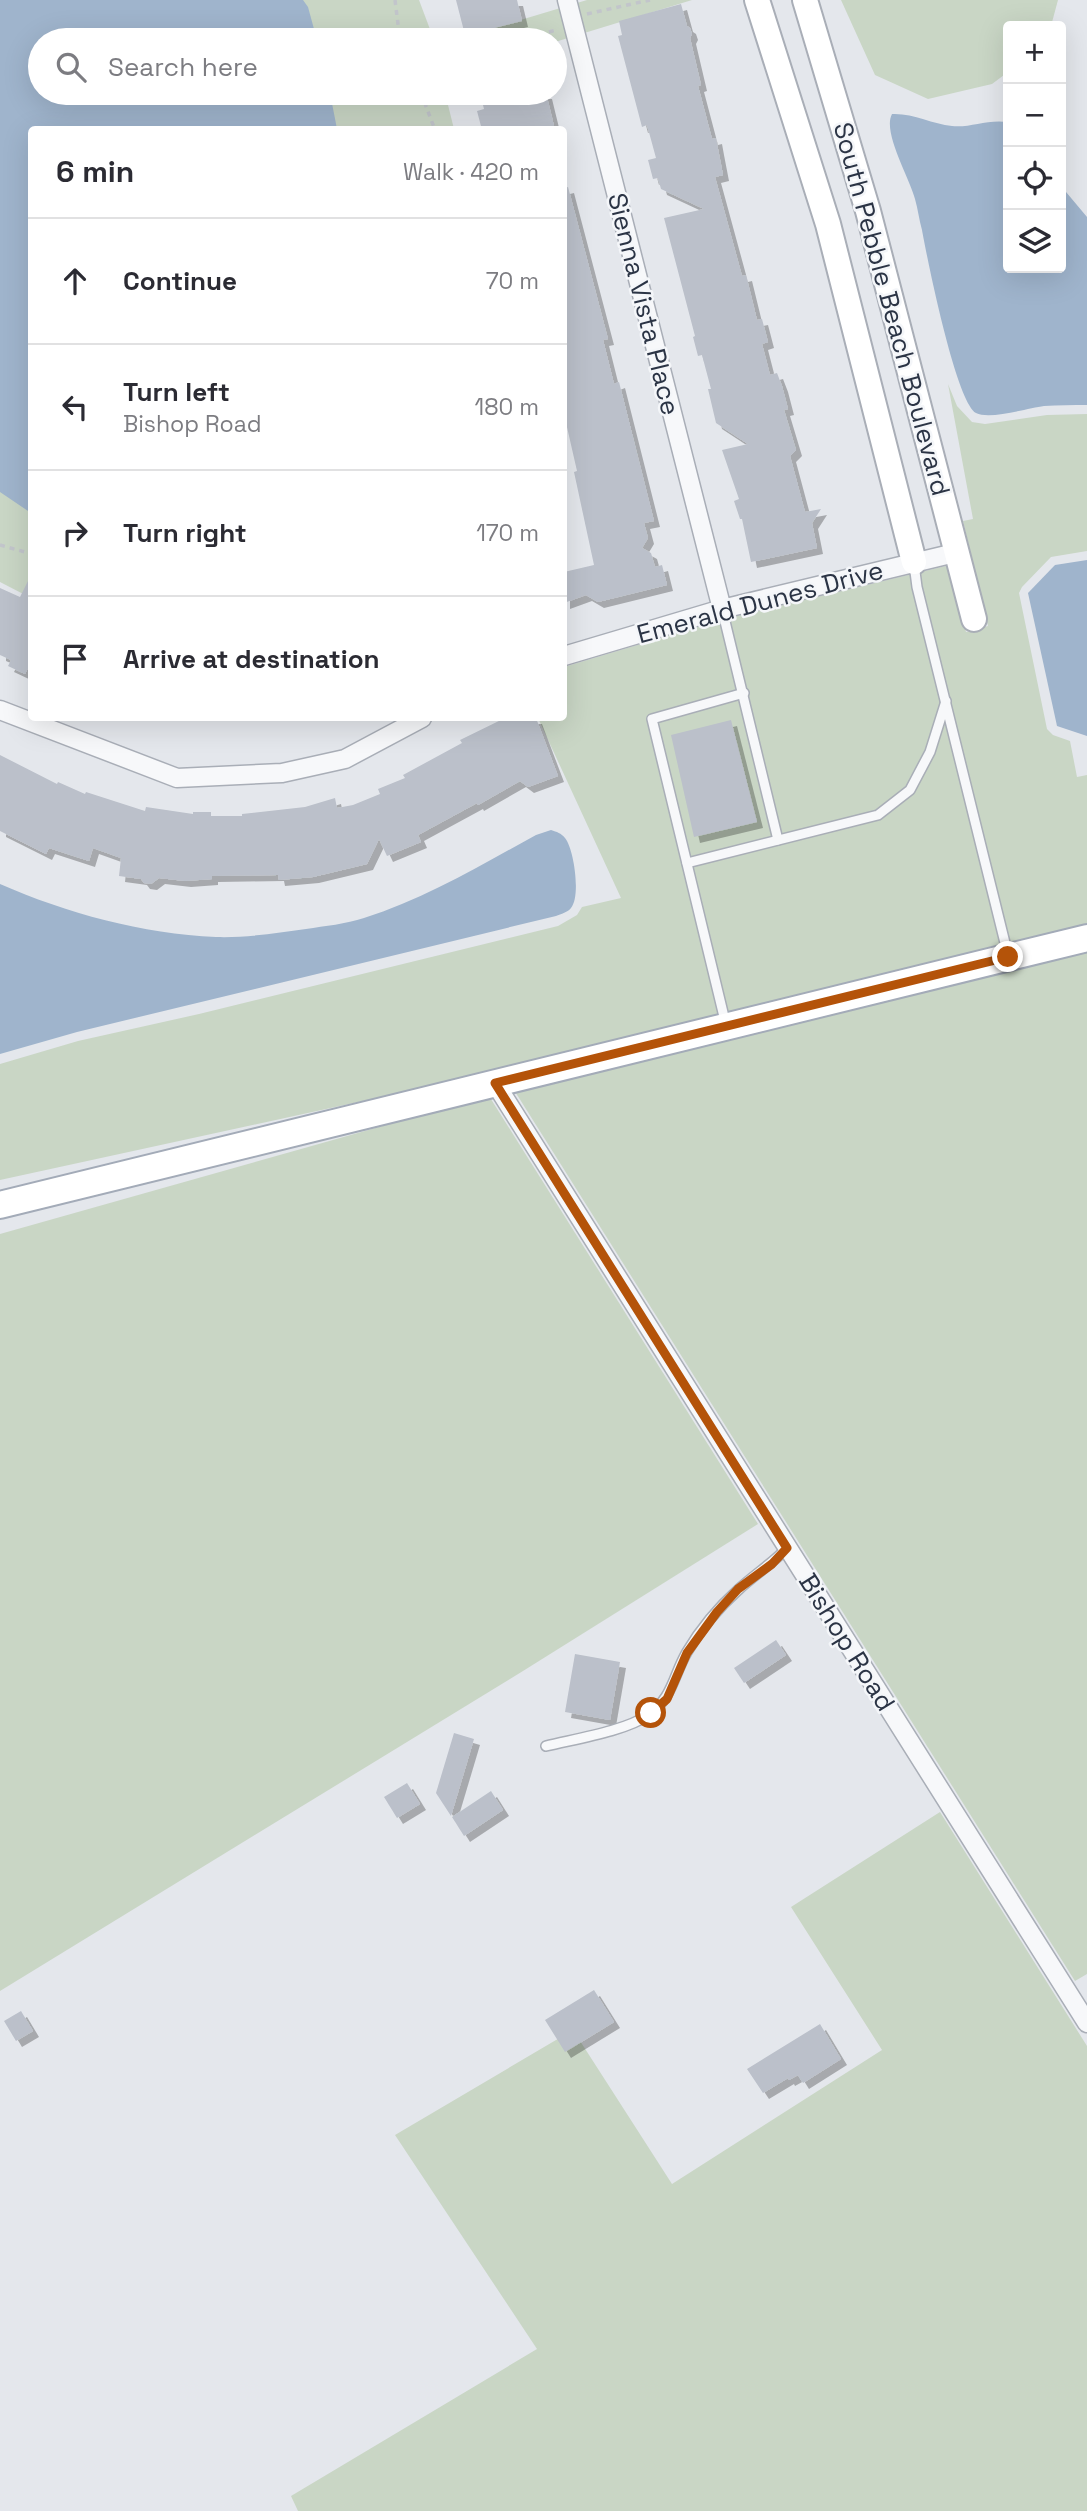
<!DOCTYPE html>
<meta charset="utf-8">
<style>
body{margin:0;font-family:"Space Grotesk",sans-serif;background:#f7f7f7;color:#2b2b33}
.controls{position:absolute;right:21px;top:21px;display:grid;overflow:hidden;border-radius:7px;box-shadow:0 7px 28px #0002}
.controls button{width:63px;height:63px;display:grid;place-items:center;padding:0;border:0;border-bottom:2px solid #e1e1e2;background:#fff;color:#2b2b33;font:35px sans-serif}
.stop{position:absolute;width:21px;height:21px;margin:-16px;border:5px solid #b45309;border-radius:50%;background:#fff}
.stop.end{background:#b45309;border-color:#fff;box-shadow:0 2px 7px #0008}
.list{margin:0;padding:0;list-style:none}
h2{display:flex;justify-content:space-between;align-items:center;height:91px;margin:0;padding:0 28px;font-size:30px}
h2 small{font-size:23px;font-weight:400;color:#7c7c81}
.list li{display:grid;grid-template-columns:46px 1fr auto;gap:21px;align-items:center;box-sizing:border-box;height:126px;padding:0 28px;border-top:2px solid #e1e1e2}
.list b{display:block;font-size:26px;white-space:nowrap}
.list p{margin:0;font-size:23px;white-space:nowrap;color:#7c7c81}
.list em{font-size:23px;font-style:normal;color:#7c7c81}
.icon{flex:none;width:38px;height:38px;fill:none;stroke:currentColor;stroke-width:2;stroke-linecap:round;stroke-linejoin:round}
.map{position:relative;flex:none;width:1087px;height:2511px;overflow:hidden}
.search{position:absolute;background:#fff;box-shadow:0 7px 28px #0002;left:28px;top:28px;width:539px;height:77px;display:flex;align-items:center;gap:18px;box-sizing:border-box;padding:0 24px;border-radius:38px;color:#7c7c81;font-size:26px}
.panel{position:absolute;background:#fff;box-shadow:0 7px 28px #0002;left:28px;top:126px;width:539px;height:595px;border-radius:7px}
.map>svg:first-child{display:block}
.green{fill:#c9d6c5}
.water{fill:#9fb4cc}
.building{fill:#bbc0ca;filter:url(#shadow)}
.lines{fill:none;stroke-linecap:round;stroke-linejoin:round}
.lane-casing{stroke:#a9aeb7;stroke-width:12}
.street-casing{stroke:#a9aeb7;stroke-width:21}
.secondary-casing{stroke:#a9aeb7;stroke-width:28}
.primary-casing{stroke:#a3abb8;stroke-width:30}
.path{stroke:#c2c5cb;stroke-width:3.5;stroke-dasharray:5 5;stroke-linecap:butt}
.lane{stroke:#f7f8fa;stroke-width:9}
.street{stroke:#f7f8fa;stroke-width:18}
.secondary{stroke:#fff;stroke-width:24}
.primary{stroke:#fff;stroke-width:26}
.route{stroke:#b45309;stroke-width:9}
.labels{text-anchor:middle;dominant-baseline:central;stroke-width:5;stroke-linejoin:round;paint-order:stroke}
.street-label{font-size:26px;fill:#2b3445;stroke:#f4f6f9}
</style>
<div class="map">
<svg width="1087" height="2511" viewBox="0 0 1087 2511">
<defs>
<filter id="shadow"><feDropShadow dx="6" dy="6" stdDeviation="0" flood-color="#0004"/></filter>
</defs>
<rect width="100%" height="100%" fill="#e4e7ec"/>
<g class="green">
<polygon points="0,0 419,0 434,40 40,40 40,93 445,93 454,129 32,130 31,598 0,582"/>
<polygon points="587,0 692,0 555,42 555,40 454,40"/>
<polygon points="841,0 1058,0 1051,26 1008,26 1008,72 992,84 928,99 875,75"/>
<polygon points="948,384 957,406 972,422 985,424 1047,415 1087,414 1087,551 1051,557 1022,587 1019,593 1047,729 1053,735 1070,741 1077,777 1087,775 1087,926 501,1070 499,1068 491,1073 0,1180 0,1064 78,1041 199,1014 558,926 577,915 582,907 621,898 538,718 564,718 564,667 724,619 950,565 966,632 988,626 963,521 973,519"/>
<polygon points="1087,949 1087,1974 1075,1981 514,1090"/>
<polygon points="489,1096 758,1524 523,1671 0,1991 0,1234"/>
<polygon points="940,1812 1087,2046 1087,2511 298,2511 291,2496 537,2349 395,2135 573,2030 672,2184 882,2050 791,1907"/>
</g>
<g class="water">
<polygon points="0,0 303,0 308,7 317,40 40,40 40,93 330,93 337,129 32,130 31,513 0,492"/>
<path d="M892,114c21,-1 40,10 60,12 18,2 35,-7 56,-4v146h53v-82l26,31v188c-14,0 -29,0 -43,1 -16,2 -54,14 -68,7 -20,-11 -49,-155 -54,-183 -3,-10 -4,-21 -7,-31 -5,-20 -33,-67 -23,-85z"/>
<polygon points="1087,560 1087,736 1057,726 1028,593 1055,565"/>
<path d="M551,830c6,2 10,3 14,8 9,11 16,58 6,70 -3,4 -10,6 -15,8l-479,116 -77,22v-170c66,29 143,50 216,53 30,1 61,-4 90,-8 19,-3 40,-5 58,-11 61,-19 117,-53 172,-83z"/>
</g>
<g class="building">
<polygon points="456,0 517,0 522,21 465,35"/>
<polygon points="681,4 687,26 690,28 692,34 690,38 701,85 698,86 712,139 716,138 718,149 723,175 715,177 742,276 746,275 757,320 762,319 768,342 762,344 770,375 777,373 782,386 788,409 784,410 796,450 790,456 805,512 821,509 812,523 817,548 751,562 742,519 740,519 734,501 739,499 722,450 748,444 716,423 708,389 711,389 702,355 698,356 693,337 695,336 664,218 704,209 661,189 658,178 653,179 648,160 656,158 647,125 642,127 618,36 622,35 619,21"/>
<polygon points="480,93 546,93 555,130 482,130 477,111 484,109"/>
<polygon points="568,187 608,339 603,340 614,384 619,382 654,521 644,523 648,538 642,548 651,553 655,567 662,565 667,585 598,602 586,595 564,603 564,572 594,565 574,472 577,471 564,414 564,188"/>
<polygon points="32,573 32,660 25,674 8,666 11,660 0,655 0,588 20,597"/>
<polygon points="505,718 536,718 558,776 528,787 520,781 478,805 477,803 418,835 421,842 387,856 379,839 367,864 313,877 279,880 278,875 212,876 212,879 185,881 159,878 151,884 144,883 141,879 119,876 121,858 93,848 89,861 49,848 46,854 0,831 0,755 57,784 58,782 85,794 86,792 145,811 146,807 193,814 193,812 211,812 211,816 242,816 242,814 305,807 335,798 337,808 353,805 380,794 378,789 405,778 403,775 462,743 460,740"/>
<polygon points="731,720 757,822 694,837 671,735"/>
<polygon points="776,1640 786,1655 744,1683 734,1668"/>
<polygon points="575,1654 620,1662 610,1720 565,1712"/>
<polygon points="454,1733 474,1739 451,1816 436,1793"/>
<polygon points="407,1783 420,1804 397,1818 384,1797"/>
<polygon points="491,1791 503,1810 464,1836 452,1817"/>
<polygon points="594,1990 614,2022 565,2052 545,2020"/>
<polygon points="21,2011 33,2031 16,2041 4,2021"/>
<polygon points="820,2024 841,2059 803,2083 798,2075 789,2080 788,2078 763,2093 747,2069"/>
</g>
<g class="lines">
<defs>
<g id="lane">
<polyline points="914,564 917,587 1008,955"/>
<polyline points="722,609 778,840"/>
<polyline points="687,863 878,815 910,790 930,752 946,701"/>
<polyline points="726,1025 652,719 744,693"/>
<path d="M546,1746c28,-7 80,-15 102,-31 25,-17 25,-39 39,-63 13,-22 32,-45 51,-62 16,-15 34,-26 49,-42"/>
</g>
<g id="street">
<polyline points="567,0 722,609"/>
<polyline points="564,656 722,609 959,552"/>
<polyline points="0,710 177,778 282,773 345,759 422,718"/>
<polyline points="495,1083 1087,2023"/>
</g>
<g id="secondary">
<polyline points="757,0 828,224 914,562"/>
<polyline points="805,0 868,211 974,619"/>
</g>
<polyline id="primary" points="0,1205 1087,938"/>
</defs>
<use href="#lane" class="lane-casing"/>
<use href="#street" class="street-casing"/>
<use href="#secondary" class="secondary-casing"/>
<use href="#primary" class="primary-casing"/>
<g class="path">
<polyline points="395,0 400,40"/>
<polyline points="587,14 650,0"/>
<polyline points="520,40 556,30"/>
<polyline points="421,93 435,130"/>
<polyline points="0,545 32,554"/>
</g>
<use href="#lane" class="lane"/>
<use href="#street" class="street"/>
<use href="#secondary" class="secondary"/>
<use href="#primary" class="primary"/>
</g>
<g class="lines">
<polyline class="route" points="651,1713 667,1699 687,1653 717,1612 738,1589 772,1564 787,1548 495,1083 1008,957"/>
</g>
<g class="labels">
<g class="street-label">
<text transform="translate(644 304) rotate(76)">Sienna Vista Place</text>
<text transform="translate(892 309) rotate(75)">South Pebble Beach Boulevard</text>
<text transform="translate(760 602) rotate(-15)">Emerald Dunes Drive</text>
<text transform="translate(847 1642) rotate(58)">Bishop Road</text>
</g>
</g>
</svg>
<div class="controls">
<button>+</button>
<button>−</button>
<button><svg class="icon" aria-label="locate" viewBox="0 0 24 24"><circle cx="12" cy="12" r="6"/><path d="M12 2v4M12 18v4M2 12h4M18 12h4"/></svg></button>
<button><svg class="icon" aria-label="layers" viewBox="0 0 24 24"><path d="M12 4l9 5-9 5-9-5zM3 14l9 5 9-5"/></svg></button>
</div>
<div class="stop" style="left:651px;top:1713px"></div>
<div class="stop end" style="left:1008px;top:957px"></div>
<div class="search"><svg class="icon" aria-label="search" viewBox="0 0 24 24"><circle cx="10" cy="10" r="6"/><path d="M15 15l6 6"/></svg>Search here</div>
<section class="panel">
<h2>6 min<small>Walk · 420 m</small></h2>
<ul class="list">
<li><svg class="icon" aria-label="ahead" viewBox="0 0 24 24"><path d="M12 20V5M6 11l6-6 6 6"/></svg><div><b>Continue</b></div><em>70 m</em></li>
<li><svg class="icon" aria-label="left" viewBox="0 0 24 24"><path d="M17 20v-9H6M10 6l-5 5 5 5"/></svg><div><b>Turn left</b><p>Bishop Road</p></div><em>180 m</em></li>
<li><svg class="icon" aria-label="right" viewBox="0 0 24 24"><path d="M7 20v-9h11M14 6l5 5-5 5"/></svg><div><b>Turn right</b></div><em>170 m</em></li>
<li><svg class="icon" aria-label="arrive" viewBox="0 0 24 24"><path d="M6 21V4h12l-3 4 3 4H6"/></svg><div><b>Arrive at destination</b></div></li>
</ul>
</section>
</div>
